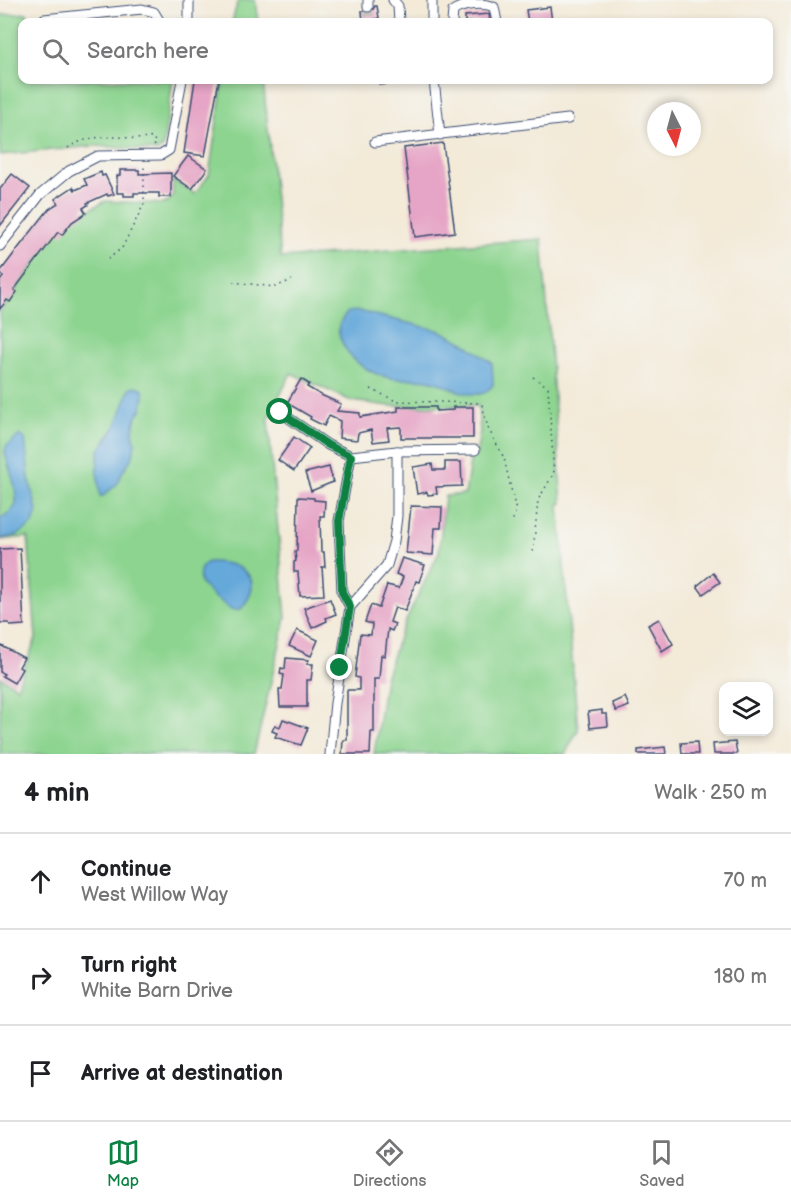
<!DOCTYPE html>
<meta charset="utf-8">
<style>
body{margin:0;font-family:"Balsamiq Sans",sans-serif;background:#f6f6f6;color:#202124}
.controls{position:absolute;right:18px;bottom:18px;display:grid;overflow:hidden;border-radius:12px;box-shadow:0 3px 9px #0003}
.controls button{width:54px;height:54px;display:grid;place-items:center;padding:0;border:0;border-bottom:2px solid #e0e0e0;background:#fff;color:#202124;font:30px sans-serif}
.compass{position:absolute;left:647px;top:102px;width:54px;height:54px;border-radius:50%;background:#fff;box-shadow:0 3px 9px #0003;rotate:174deg}
.stop{position:absolute;width:18px;height:18px;margin:-14px;border:4px solid #0b8043;border-radius:50%;background:#fff}
.stop.end{background:#0b8043;border-color:#fff;box-shadow:0 2px 6px #0008}
.list{margin:0;padding:0;list-style:none}
h2{display:flex;justify-content:space-between;align-items:center;height:78px;margin:0;padding:0 24px;font-size:26px}
h2 small{font-size:20px;font-weight:400;color:#757577}
.list li{display:grid;grid-template-columns:39px 1fr auto;gap:18px;align-items:center;box-sizing:border-box;height:96px;padding:0 24px;border-top:2px solid #e0e0e0}
.list b{display:block;font-size:22px;white-space:nowrap}
.list p{margin:0;font-size:20px;white-space:nowrap;color:#757577}
.list em{font-size:20px;font-style:normal;color:#757577}
.icon{flex:none;width:33px;height:33px;fill:none;stroke:currentColor;stroke-width:2;stroke-linecap:round;stroke-linejoin:round}
.map{position:relative;flex:none;width:791px;height:754px;overflow:hidden}
.search{position:absolute;background:#fff;box-shadow:0 3px 9px #0003;left:18px;right:18px;top:18px;height:66px;display:flex;align-items:center;gap:15px;box-sizing:border-box;padding:0 21px;border-radius:12px;color:#757577;font-size:22px}
.sheet{height:366px;background:#fff}
nav{display:flex;justify-content:space-around;align-items:center;box-sizing:border-box;height:84px;border-top:2px solid #e0e0e0;background:#fff;font-size:16px;color:#757577}
nav a{display:grid;justify-items:center;gap:3px}
nav .on{color:#0b8043}
.map>svg:first-child{display:block}
.green{fill:#8cd48f;stroke:#548276;stroke-width:1.5}
.water{fill:#65a8da;stroke:#406c9c;stroke-width:1.5}
.building{fill:#e6a5c6}
.lines{fill:none;stroke-linecap:round;stroke-linejoin:round}
.minor-tunnel{stroke:#c8c5c0;stroke-width:9;stroke-dasharray:9 4.5;stroke-linecap:butt}
.minor-casing{stroke:#3b4b70;stroke-width:11}
.path{stroke:#3b4b70;stroke-width:1.5;stroke-dasharray:1.5 4.5;stroke-linecap:butt}
.minor{stroke:#fff;stroke-width:9}
.route{stroke:#0b8043;stroke-width:8}
</style>
<div class="map">
<svg width="791" height="754" viewBox="0 0 791 754">
<rect width="100%" height="100%" fill="#f6f6f2"/>
<filter id="ink" filterUnits="userSpaceOnUse"><feTurbulence type="fractalNoise" baseFrequency=".0167" numOctaves="2"/><feDisplacementMap in="SourceGraphic" scale="12" xChannelSelector="R" yChannelSelector="G"/><feConvolveMatrix kernelMatrix="1 2 1 2 8 2 1 2 1" color-interpolation-filters="sRGB"/></filter>
<filter id="wash" filterUnits="userSpaceOnUse"><feTurbulence type="fractalNoise" baseFrequency=".008" numOctaves="4" result="noise"/><feDisplacementMap in="SourceGraphic" scale="24" xChannelSelector="R" yChannelSelector="G"/><feGaussianBlur stdDeviation="1.35" result="paint"/><feColorMatrix in="noise" values="0 0 0 0 0 0 0 0 0 0 0 0 0 0 0 0 0 1.4 0 .05"/><feComposite in="paint" operator="in"/></filter>
<g filter="url(#wash)">
<rect width="100%" height="100%" fill="#f3ead8"/>
<g class="green">
<polygon points="238,0 255,0 258,22 232,22"/>
<polygon points="27,13 28,22 22,22 22,80 173,80 163,147 158,151 95,146 0,155 0,15"/>
<polygon points="223,80 263,80 281,258 542,239 562,503 559,505 578,730 565,754 374,754 385,678 401,631 439,552 445,496 465,494 471,456 476,456 480,431 478,406 390,406 351,401 291,373 268,420 286,618 254,754 0,754 0,677 17,687 36,638 28,537 0,540 0,312 62,224 105,201 164,204 173,197 173,180 195,194 209,175"/>
</g>
<g class="water">
<path d="M359,311l82,20 23,12 28,20 1,22c-5,5 -7,9 -15,9 -14,2 -31,-9 -45,-13 -13,-3 -28,-1 -42,-3 -21,-4 -42,-17 -50,-38 -5,-13 -2,-18 7,-28z"/>
<polygon points="137,386 143,389 144,397 142,408 135,420 133,431 135,443 133,456 123,471 118,483 103,496 100,496 97,470 99,450 115,428 130,388"/>
<path d="M20,435l5,4 4,39 8,33 -4,13 -8,6 -7,5 -18,4v-20c5,-4 12,-7 15,-13 5,-10 -7,-41 -10,-53l1,-6z"/>
<path d="M208,562c32,-1 60,15 33,47l-8,1 -19,-13 -14,-14c-1,-10 -1,-16 8,-21z"/>
</g>
<g id="blocks">
<g class="building">
<polygon points="375,6 377,6 379,18 375,19 376,22 363,22 362,11 371,13"/>
<polygon points="550,7 552,22 528,22 526,10"/>
<polygon points="489,14 490,22 465,22 465,16"/>
<polygon points="195,80 219,80 205,156 184,153"/>
<polygon points="443,143 455,232 415,237 404,148"/>
<polygon points="188,156 207,169 192,189 173,176"/>
<polygon points="120,170 139,170 139,174 171,173 171,197 159,197 159,193 134,193 134,196 124,196 124,193 117,193 117,176 120,175"/>
<polygon points="101,172 102,176 105,175 114,194 108,196 107,194 87,203 88,205 83,208 86,213 72,222 62,235 58,232 14,290 17,292 10,302 7,300 0,309 0,281 3,277 0,272 16,251 49,209 58,203 55,199 73,187 75,190 87,185 84,179"/>
<polygon points="12,174 30,188 0,226 0,189"/>
<polygon points="301,379 309,384 307,387 321,395 341,404 337,411 360,413 360,417 398,411 398,407 436,407 436,411 453,410 453,407 473,407 473,438 401,438 401,427 387,428 389,440 373,442 371,430 358,433 357,440 339,438 340,421 329,416 324,426 310,419 311,417 287,403"/>
<polygon points="294,437 310,448 294,471 278,460"/>
<polygon points="445,462 461,462 462,486 436,487 437,494 428,495 427,492 417,494 413,467 432,464 433,470 445,470"/>
<polygon points="329,467 333,482 311,491 305,473"/>
<polygon points="298,497 314,498 314,500 325,501 324,516 320,516 321,552 324,552 325,567 322,567 324,595 300,596 298,572 294,572 294,562 296,561 295,551 297,551"/>
<polygon points="411,506 442,507 441,528 435,528 433,555 406,553"/>
<polygon points="20,548 24,625 10,626 9,623 0,623 0,549"/>
<polygon points="402,558 425,565 419,582 416,581 405,611 395,607 390,622 395,624 392,631 388,629 385,656 381,655 379,679 374,679 374,732 371,732 370,754 342,754 343,740 347,740 347,690 359,690 359,678 355,677 360,634 371,635 372,624 365,622 371,605 379,608 387,585 399,588 403,577 396,574"/>
<polygon points="713,573 720,582 703,594 697,586"/>
<polygon points="330,599 336,614 326,618 327,621 312,628 304,608"/>
<polygon points="659,619 673,644 662,651 648,625"/>
<polygon points="297,630 318,640 311,656 289,646"/>
<polygon points="0,645 24,658 19,667 22,669 14,683 2,676 4,674 0,672"/>
<polygon points="286,658 309,660 307,664 313,664 311,680 307,680 307,707 280,707 279,689 282,689 284,675 280,674 281,668 285,669"/>
<polygon points="625,697 629,706 616,711 612,703"/>
<polygon points="602,710 602,714 607,714 608,726 590,728 588,712"/>
<polygon points="283,719 308,728 301,745 275,737 277,733 272,731 275,725 280,727"/>
<polygon points="697,742 698,754 682,754 681,743"/>
<polygon points="735,742 737,754 714,754 713,744"/>
<polygon points="665,747 666,754 638,754 638,750"/>
</g>
</g>
</g>
<g filter="url(#ink)">
<use href="#blocks" fill-opacity="0" stroke="#3b4b70" stroke-width="1.5"/>
<g class="lines">
<polyline class="minor-tunnel" points="368,7 370,22"/>
<defs>
<g id="minor">
<polyline points="368,0 368,7"/>
<polyline points="393,0 398,6 399,22"/>
<polyline points="44,19 142,9 154,12 160,22"/>
<polyline points="189,22 189,0"/>
<polyline points="432,22 432,0"/>
<path d="M452,22l1,-11c10,-7 30,-9 41,-4l3,15"/>
<polyline points="382,80 383,80"/>
<polyline points="434,80 440,135"/>
<polyline points="375,142 568,119"/>
<polyline points="0,246 40,195 69,171 98,156 161,155 169,150 182,80"/>
<polyline points="280,412 328,445 351,456 397,451 475,450"/>
<polyline points="350,607 342,592 339,521 351,456"/>
<polyline points="330,754 335,703 350,607 387,565 394,541 397,516 397,451"/>
</g>
</defs>
<use href="#minor" class="minor-casing"/>
<g class="path">
<polyline points="242,80 243,83"/>
<path d="M68,148c12,-9 32,-12 47,-11 15,0 22,4 38,0l3,7 -4,3"/>
<polyline points="108,259 122,248 144,204 144,163"/>
<polyline points="233,282 275,287 292,280"/>
<polyline points="533,377 548,387 554,473 538,500 533,552"/>
<polyline points="371,389 396,401 478,403 482,405 488,428 504,458 516,511 512,522"/>
</g>
<use href="#minor" class="minor"/>
</g>
</g>
<g class="lines" filter="url(#ink)">
<polyline class="route" points="280,412 328,445 351,456 339,521 342,592 350,607 340,668"/>
</g>
</svg>
<div class="controls">
<button><svg class="icon" aria-label="layers" viewBox="0 0 24 24"><path d="M12 4l9 5-9 5-9-5zM3 14l9 5 9-5"/></svg></button>
</div>
<svg class="compass" viewBox="-18 -18 36 36"><path d="M0-13l5 13h-10z" fill="#e53935"/><path d="M0 13l5-13h-10z" fill="#757577"/></svg>
<div class="stop" style="left:280px;top:412px"></div>
<div class="stop end" style="left:340px;top:668px"></div>
<div class="search"><svg class="icon" aria-label="search" viewBox="0 0 24 24"><circle cx="10" cy="10" r="6"/><path d="M15 15l6 6"/></svg>Search here</div>
</div>
<section class="sheet">
<h2>4 min<small>Walk · 250 m</small></h2>
<ul class="list">
<li><svg class="icon" aria-label="ahead" viewBox="0 0 24 24"><path d="M12 20V5M6 11l6-6 6 6"/></svg><div><b>Continue</b><p>West Willow Way</p></div><em>70 m</em></li>
<li><svg class="icon" aria-label="right" viewBox="0 0 24 24"><path d="M7 20v-9h11M14 6l5 5-5 5"/></svg><div><b>Turn right</b><p>White Barn Drive</p></div><em>180 m</em></li>
<li><svg class="icon" aria-label="arrive" viewBox="0 0 24 24"><path d="M6 21V4h12l-3 4 3 4H6"/></svg><div><b>Arrive at destination</b></div></li>
</ul>
</section>
<nav>
<a class="on"><svg class="icon" aria-label="map" viewBox="0 0 24 24"><path d="M3 6l6-2 6 2 6-2v14l-6 2-6-2-6 2zM9 4v14M15 6v14"/></svg>Map</a>
<a><svg class="icon" aria-label="directions" viewBox="0 0 24 24"><path d="M12 3l9 9-9 9-9-9zM9 14v-3h6M13 9l2 2-2 2"/></svg>Directions</a>
<a><svg class="icon" aria-label="saved" viewBox="0 0 24 24"><path d="M7 4h10v16l-5-4-5 4z"/></svg>Saved</a>
</nav>
